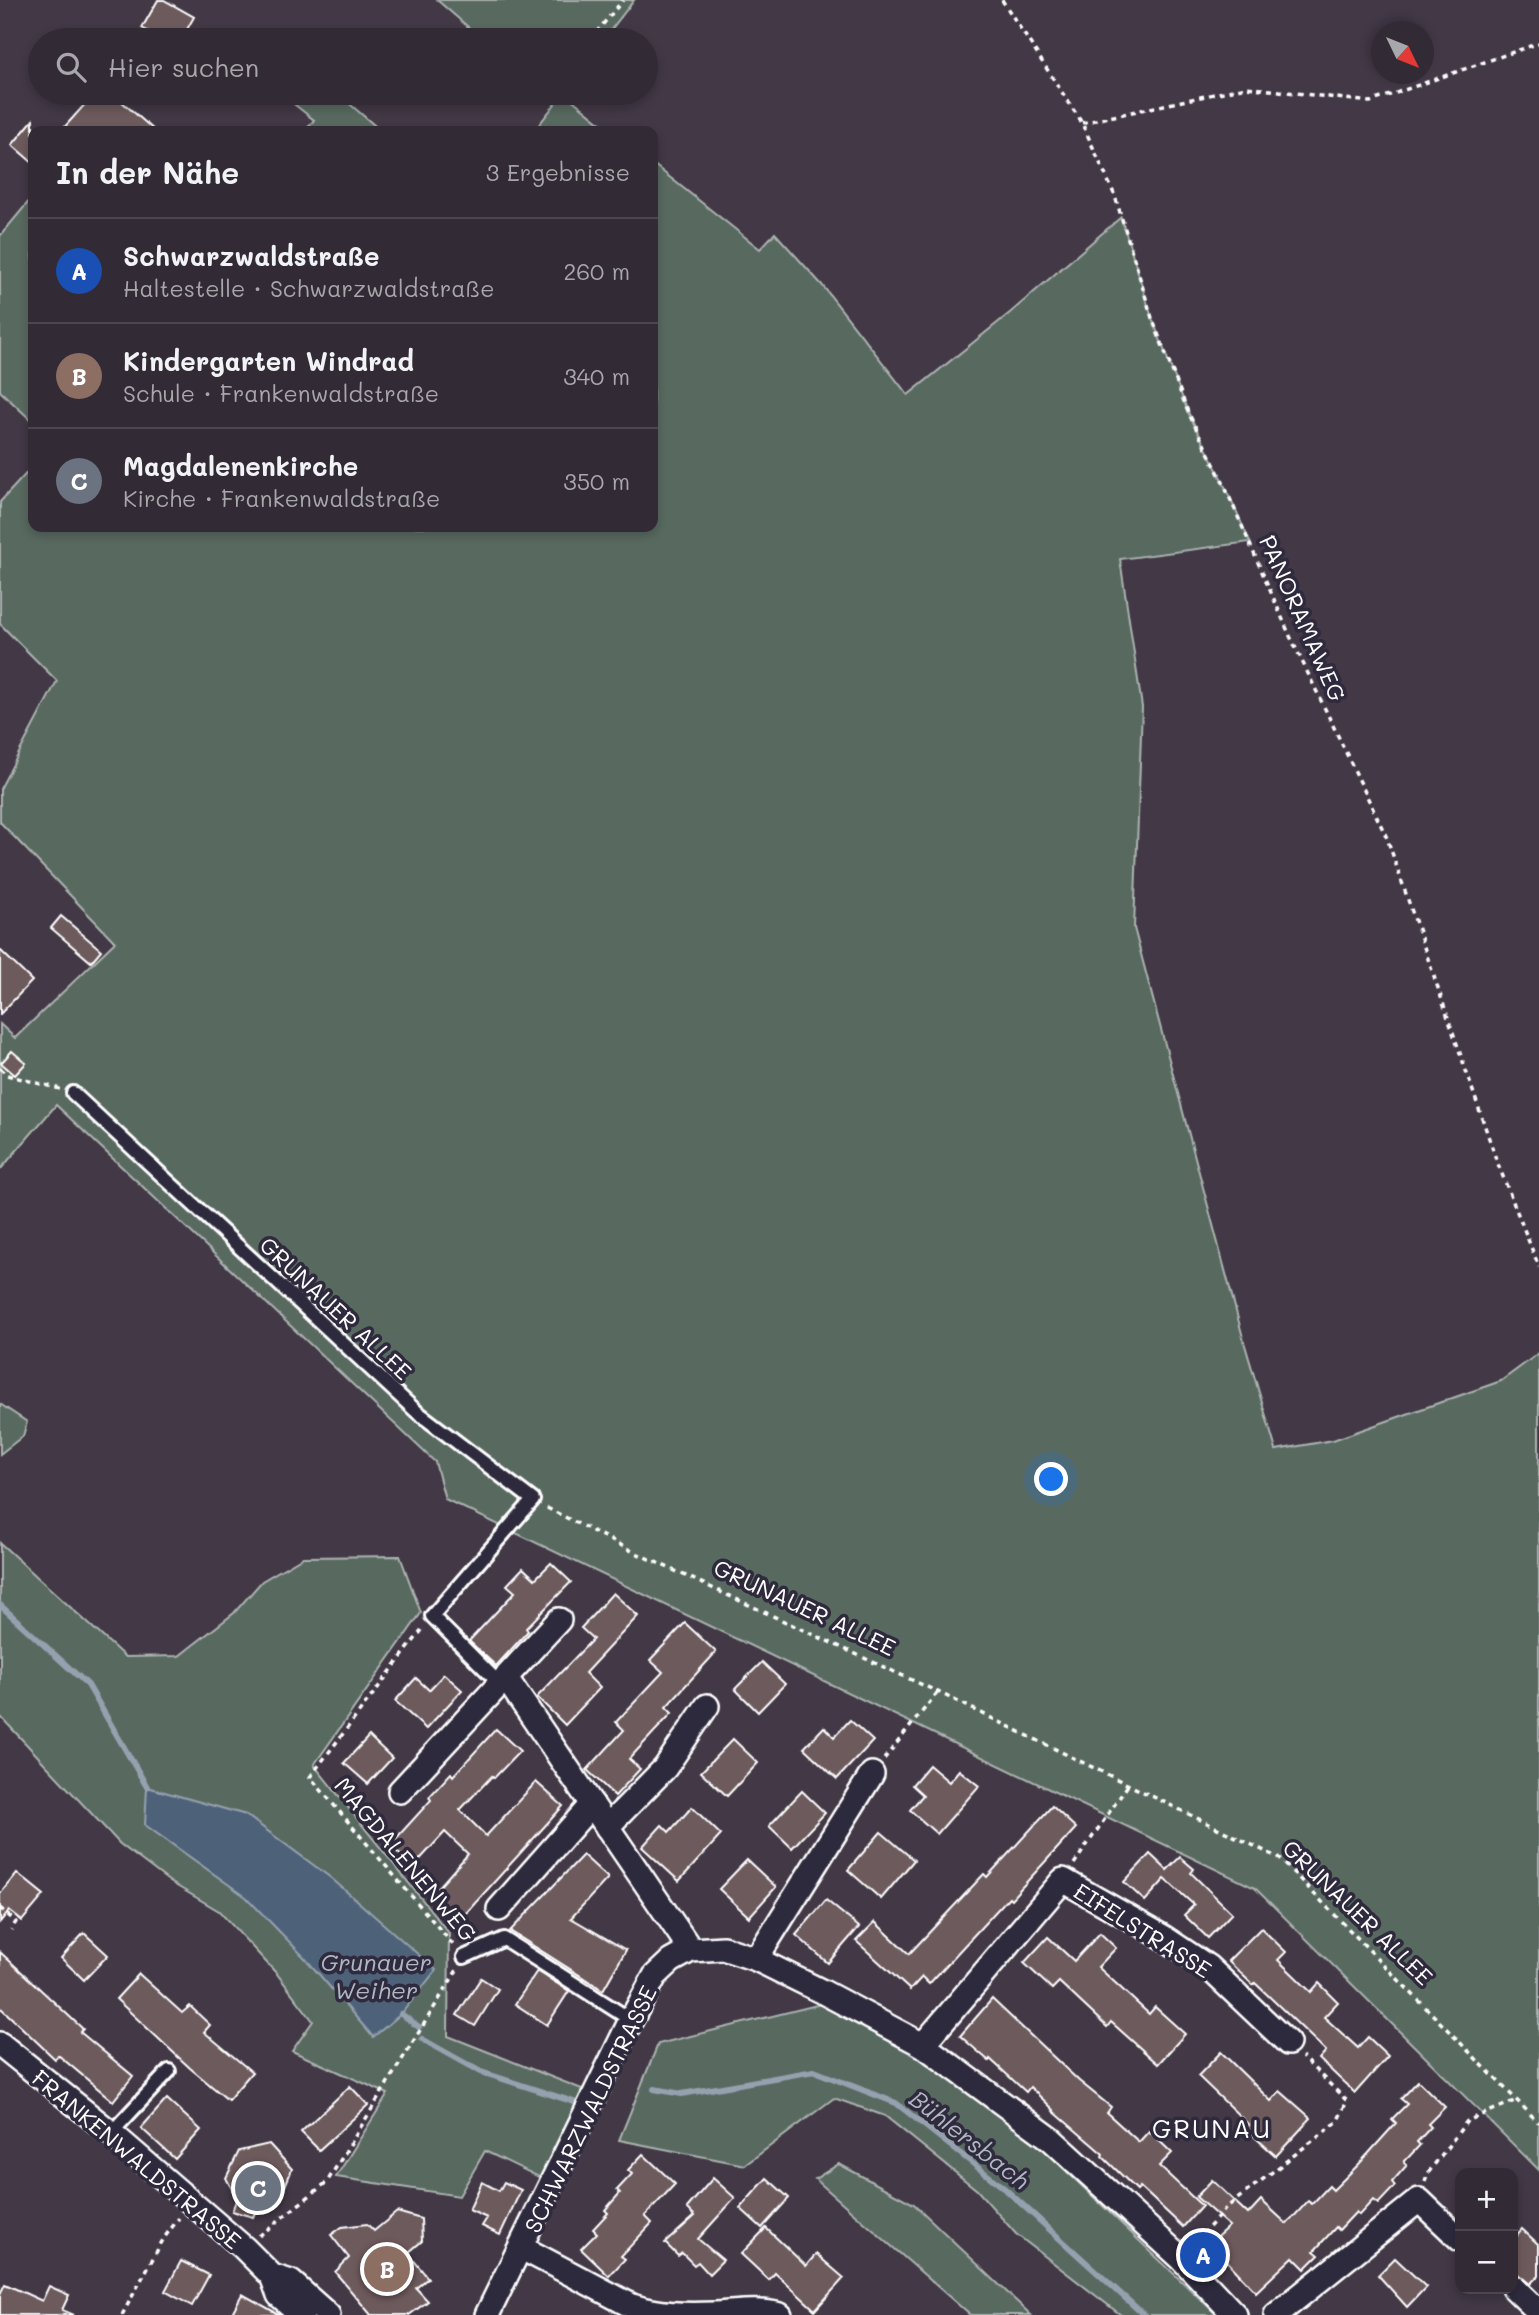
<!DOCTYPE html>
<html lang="de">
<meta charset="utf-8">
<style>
body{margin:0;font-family:Mali,sans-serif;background:#3a323c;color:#f1f3f6}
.controls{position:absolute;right:21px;bottom:21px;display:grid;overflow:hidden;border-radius:14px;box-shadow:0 4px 10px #0003}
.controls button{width:63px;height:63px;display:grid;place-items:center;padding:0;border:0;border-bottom:2px solid #4d464f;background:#322a34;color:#f1f3f6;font:35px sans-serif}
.compass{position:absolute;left:1371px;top:21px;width:63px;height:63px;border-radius:50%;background:#322a34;box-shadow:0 4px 10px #0003;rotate:133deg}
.you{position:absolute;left:1052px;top:1480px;width:24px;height:24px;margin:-18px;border:5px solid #fff;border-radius:50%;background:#1a73e8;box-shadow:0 0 0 10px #1a73e833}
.badge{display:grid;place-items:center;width:46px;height:46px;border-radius:50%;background:#ea580c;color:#fff;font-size:23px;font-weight:700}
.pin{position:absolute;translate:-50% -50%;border:4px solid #fff;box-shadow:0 2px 7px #0006}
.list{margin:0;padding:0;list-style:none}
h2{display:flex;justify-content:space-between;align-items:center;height:91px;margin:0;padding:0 28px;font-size:30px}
h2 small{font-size:23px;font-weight:400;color:#a8a7ac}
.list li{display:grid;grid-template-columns:46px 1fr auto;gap:21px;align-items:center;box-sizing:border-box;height:105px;padding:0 28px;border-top:2px solid #4d464f}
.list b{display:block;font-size:26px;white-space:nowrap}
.list p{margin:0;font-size:23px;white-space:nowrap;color:#a8a7ac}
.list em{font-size:23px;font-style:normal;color:#a8a7ac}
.icon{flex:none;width:38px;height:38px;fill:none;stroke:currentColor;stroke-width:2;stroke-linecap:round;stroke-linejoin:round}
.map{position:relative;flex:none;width:1539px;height:2315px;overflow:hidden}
.search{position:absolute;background:#322a34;box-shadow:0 4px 10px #0003;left:28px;top:28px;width:630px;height:77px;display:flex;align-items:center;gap:18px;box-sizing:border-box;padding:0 24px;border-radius:38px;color:#a8a7ac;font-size:26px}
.panel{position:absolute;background:#322a34;box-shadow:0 4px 10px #0003;left:28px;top:126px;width:630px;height:406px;border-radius:14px}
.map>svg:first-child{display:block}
.green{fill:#596961;stroke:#acb4b0;stroke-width:2}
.water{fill:#4e6279;stroke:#95a1af;stroke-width:2}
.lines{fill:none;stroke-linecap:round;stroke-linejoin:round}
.stream{stroke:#95a1af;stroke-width:6}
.building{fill:#6d5a5b;stroke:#fff;stroke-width:2}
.lane-casing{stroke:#fff;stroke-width:18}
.street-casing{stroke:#fff;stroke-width:28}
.path{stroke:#fff;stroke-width:3.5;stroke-dasharray:5 5;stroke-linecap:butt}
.lane{stroke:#2f2a3d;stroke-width:12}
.street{stroke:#2f2a3d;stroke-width:23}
.labels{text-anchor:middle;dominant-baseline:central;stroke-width:7;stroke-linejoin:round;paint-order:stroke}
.street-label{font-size:23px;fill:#fff;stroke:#2f2a3d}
.water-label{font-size:24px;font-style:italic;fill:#afb8c3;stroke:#2f2a3d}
.quarter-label{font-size:26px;letter-spacing:2px;fill:#fff;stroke:#2f2a3d}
</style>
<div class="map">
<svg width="1539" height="2315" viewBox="0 0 1539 2315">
<rect width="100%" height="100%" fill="#423846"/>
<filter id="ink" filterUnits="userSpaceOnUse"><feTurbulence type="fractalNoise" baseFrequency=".0143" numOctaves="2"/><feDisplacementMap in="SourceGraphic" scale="14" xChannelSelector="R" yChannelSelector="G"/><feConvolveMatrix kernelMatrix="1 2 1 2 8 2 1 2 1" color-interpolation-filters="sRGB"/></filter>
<g filter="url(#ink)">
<g class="green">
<polygon points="437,0 634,0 603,40 483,40"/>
<polygon points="280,93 337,93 381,131 305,131 314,120"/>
<polygon points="543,93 564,93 611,131 534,131 555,104"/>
<polygon points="653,164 760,249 775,233 822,285 908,395 1011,312 1121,217 1152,318 1188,412 1222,480 1250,542 1120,559 1142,707 1134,928 1245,1345 1276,1450 1333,1440 1501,1381 1539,1353 1539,2170 1255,1888 445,1499 435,1462 56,1105 0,1170 0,1024 15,1038 115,942 0,822 0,789 57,681 0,624 0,502 33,466 33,527 653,527"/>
<polygon points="30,200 33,202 33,422 0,391 0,236"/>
<polygon points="0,1404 27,1422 23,1436 0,1454"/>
<polygon points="0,1543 125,1657 179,1656 234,1613 262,1581 303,1557 400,1556 421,1613 314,1765 449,1933 448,2036 587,2091 545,2180 485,2151 459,2196 336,2177 388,2094 292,2051 313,2021 277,1974 219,1911 170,1882 120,1844 0,1716"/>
<polygon points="821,2004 920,2055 1038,2144 1217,2315 1121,2315 1016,2234 977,2190 885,2116 834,2098 745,2165 619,2140 658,2044"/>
<polygon points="839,2164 914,2204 1031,2315 970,2315 815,2179"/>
</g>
<polygon class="water" points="147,1787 246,1815 331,1878 436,1970 401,2014 373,2037 305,1958 246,1897 145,1825"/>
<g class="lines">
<g class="stream">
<polyline points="0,1605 88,1685 147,1787"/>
<polyline points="401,2014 419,2027"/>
<polyline points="422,2039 481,2072 574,2102"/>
<polyline points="654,2089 682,2094 814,2071 896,2103 1004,2188 1144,2315"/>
</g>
</g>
<g class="building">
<polygon points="158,0 164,0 194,17 181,40 145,40 149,32 142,28"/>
<polygon points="95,93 112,93 155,131 61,131"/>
<polygon points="33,120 33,163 12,145"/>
<polygon points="61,916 101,950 91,962 51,928"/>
<polygon points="0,950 32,981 0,1014"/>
<polygon points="12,1051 26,1063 15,1075 1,1063"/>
<polygon points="551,1563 571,1582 526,1628 528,1631 496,1666 469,1641 515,1592 507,1585 523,1568 535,1579"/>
<polygon points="613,1593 638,1616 585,1673 600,1688 565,1725 537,1697 593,1639 581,1628"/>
<polygon points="685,1623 716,1652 666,1707 672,1713 629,1759 640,1769 615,1796 587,1770 624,1730 616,1722 663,1672 650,1660"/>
<polygon points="762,1662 785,1684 758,1712 735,1689"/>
<polygon points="444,1674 462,1690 426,1729 395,1701 416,1678 429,1690"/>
<polygon points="850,1720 873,1741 837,1779 804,1748 824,1727 834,1737"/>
<polygon points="496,1729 520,1751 494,1778 492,1776 460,1810 486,1836 536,1782 563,1806 458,1922 430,1897 468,1854 445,1832 413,1867 390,1845 431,1800 429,1797 451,1773 453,1776"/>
<polygon points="369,1736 392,1758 368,1784 344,1763"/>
<polygon points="733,1739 758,1763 727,1796 701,1772"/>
<polygon points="929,1765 949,1782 959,1770 979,1786 937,1834 910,1810 923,1795 912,1785"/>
<polygon points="802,1791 825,1813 792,1848 769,1826"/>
<polygon points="1052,1806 1076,1828 1011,1899 1009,1897 929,1984 922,1977 910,1990 856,1941 875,1922 909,1954 984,1874 987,1877"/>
<polygon points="692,1807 721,1835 679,1881 642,1847 662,1825 669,1832"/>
<polygon points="881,1832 914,1860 881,1899 848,1870"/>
<polygon points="1150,1854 1167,1870 1180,1857 1194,1869 1191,1873 1232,1913 1208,1938 1184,1915 1194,1905 1165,1879 1145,1901 1124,1882"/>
<polygon points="583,1855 608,1878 571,1918 626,1950 603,1990 510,1931"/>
<polygon points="747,1860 776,1887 749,1917 719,1889"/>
<polygon points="17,1873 44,1895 22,1921 9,1911 0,1922 0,1894"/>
<polygon points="826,1900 859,1927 828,1963 796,1935"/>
<polygon points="1261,1928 1286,1952 1278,1960 1311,1992 1319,1983 1338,2002 1324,2017 1358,2048 1368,2037 1388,2056 1355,2093 1319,2059 1326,2051 1255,1983 1253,1985 1228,1961"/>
<polygon points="84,1933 108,1955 84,1980 61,1958"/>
<polygon points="1100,1933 1116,1948 1098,1967 1149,2014 1155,2007 1185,2034 1158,2064 1111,2022 1107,2027 1059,1982 1052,1989 1024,1963 1048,1937 1074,1961"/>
<polygon points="0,1952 83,2029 80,2032 133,2076 113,2101 58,2055 55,2059 0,2007"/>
<polygon points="537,1971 569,1991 547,2025 515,2004"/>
<polygon points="139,1974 182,2013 190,2006 210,2025 204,2032 252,2072 228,2100 190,2068 116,1999"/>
<polygon points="481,1978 498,1989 475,2026 457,2015"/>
<polygon points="992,1999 1079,2081 1111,2107 1107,2113 1139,2142 1149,2131 1172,2153 1159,2166 1202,2206 1183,2227 1140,2187 1137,2190 1102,2156 1103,2154 1053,2111 1054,2110 1030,2087 1026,2092 990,2059 989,2061 960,2036"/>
<polygon points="1221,2052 1271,2101 1280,2091 1311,2118 1276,2156 1246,2129 1249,2125 1198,2076"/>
<polygon points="1418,2081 1445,2107 1428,2124 1431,2127 1417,2142 1420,2145 1404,2162 1407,2165 1392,2182 1395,2186 1378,2204 1373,2200 1359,2215 1356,2212 1339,2230 1336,2227 1314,2251 1319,2255 1305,2269 1293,2257 1256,2292 1210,2243 1229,2226 1196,2197 1212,2180 1248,2214 1261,2200 1287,2224 1308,2201 1312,2204 1329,2186 1333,2190 1359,2164 1396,2123 1392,2119 1407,2104 1401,2099"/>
<polygon points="350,2086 368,2105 319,2150 301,2132"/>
<polygon points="167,2099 201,2130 175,2159 141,2128"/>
<polygon points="269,2144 292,2169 279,2201 259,2204 253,2217 232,2211 237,2198 226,2178 239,2151"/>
<polygon points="643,2154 675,2184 645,2216 652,2223 621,2256 625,2259 609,2276 581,2249 597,2233 593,2229 608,2213 605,2210 620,2193 617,2190 632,2174 628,2170"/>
<polygon points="713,2178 735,2198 698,2239 723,2260 709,2274 698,2262 694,2265 682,2253 678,2256 665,2243 695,2216 687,2208"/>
<polygon points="767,2178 789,2198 762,2228 740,2208"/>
<polygon points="482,2182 499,2191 504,2182 521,2190 500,2235 482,2226 487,2218 469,2210"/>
<polygon points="397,2212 421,2219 422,2241 408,2253 428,2278 416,2288 428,2301 409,2315 371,2315 335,2272 349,2258 331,2235 342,2227 367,2224 374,2231"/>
<polygon points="766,2228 806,2266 816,2254 844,2278 815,2310 775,2273 769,2280 741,2254"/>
<polygon points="1522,2229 1539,2245 1539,2275 1530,2284 1513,2270 1513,2239"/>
<polygon points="1395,2258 1426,2287 1407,2307 1378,2275"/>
<polygon points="181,2261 209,2275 192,2306 165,2291"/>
<polygon points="5,2284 42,2301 49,2286 69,2295 62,2310 74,2315 0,2315 0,2294"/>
<polygon points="242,2294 280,2315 231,2315"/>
</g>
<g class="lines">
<defs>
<g id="lane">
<polyline points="73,1093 416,1411 533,1500 432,1616 500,1684"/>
<polyline points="464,1957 504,1939 631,2020"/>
<polyline points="111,2133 169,2071"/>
</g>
<g id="street">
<polyline points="506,1678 691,1950"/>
<polyline points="400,1791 559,1620"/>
<polyline points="607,1827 665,1768 707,1706"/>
<polyline points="499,1909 592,1804"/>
<polyline points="756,1959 872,1774"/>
<polyline points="0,2044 111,2133 244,2248 272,2276 291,2282 328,2315"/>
<polyline points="923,2045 1063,1880 1163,1937 1208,1967 1288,2043"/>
<path d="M522,2248l110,58c27,9 54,9 82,8 23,-1 44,-5 66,1"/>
<polyline points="272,2276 279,2295 302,2315"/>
<polyline points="1513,2287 1539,2312"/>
<polyline points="487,2315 631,2020 655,1976 671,1961 691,1950 723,1948 756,1959 823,1992 923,2045 1051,2139 1182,2259 1235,2315"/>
<polyline points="1276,2315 1419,2200 1460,2239"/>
</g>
</defs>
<use href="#lane" class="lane-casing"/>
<use href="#street" class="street-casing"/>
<g class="path">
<polyline points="1002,0 1082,123 1115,196 1152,318 1188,412 1222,480 1290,636 1387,838 1496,1159 1539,1267"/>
<polyline points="590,40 623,0"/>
<polyline points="1082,123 1246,87 1370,102 1539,43"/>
<polyline points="0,1068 7,1075 60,1089"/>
<polyline points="547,1508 634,1552 938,1692 1279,1858 1539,2123"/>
<polyline points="422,1630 310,1777 455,1947"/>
<polyline points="884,1759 938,1692"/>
<polyline points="1074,1864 1128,1785"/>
<polyline points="0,1908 16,1922 11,1930"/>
<polyline points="1425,2182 1428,2173 1467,2121 1517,2100"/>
<polyline points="259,2236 327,2182 457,1970"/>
<polyline points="1196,2242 1227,2207 1337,2122 1347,2101 1302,2057"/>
<polyline points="122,2315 164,2238 179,2218"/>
</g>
<use href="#lane" class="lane"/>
<use href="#street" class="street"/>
</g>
</g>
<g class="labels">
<g class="street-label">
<text transform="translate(1303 618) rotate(66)">PANORAMAWEG</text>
<text transform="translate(336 1308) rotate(43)">GRUNAUER ALLEE</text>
<text transform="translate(805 1607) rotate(25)">GRUNAUER ALLEE</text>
<text transform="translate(406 1859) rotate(50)">MAGDALENENWEG</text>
<text transform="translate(1358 1912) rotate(44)">GRUNAUER ALLEE</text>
<text transform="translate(1143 1930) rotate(32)">EIFELSTRASSE</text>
<text transform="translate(590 2109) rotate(-64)">SCHWARZWALDSTRASSE</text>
<text transform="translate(137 2159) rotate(40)">FRANKENWALDSTRASSE</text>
</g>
<g class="water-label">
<text x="376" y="1961">Grunauer<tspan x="376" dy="28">Weiher</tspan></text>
<text transform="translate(970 2139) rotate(38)">Bühlersbach</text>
</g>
<g class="quarter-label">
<text x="1212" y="2128">GRUNAU</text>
</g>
</g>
</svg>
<div class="controls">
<button>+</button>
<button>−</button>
</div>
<svg class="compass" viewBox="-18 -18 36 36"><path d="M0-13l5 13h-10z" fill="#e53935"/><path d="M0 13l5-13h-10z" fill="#a8a7ac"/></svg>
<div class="you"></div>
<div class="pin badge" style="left:1203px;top:2255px;background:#1a4fb4">A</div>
<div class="pin badge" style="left:387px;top:2269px;background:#8d6e63">B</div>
<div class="pin badge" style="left:258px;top:2188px;background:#6b7280">C</div>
<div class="search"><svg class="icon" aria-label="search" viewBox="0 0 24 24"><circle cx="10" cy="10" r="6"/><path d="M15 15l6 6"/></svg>Hier suchen</div>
<section class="panel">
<h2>In der Nähe<small>3 Ergebnisse</small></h2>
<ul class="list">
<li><span class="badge" style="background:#1a4fb4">A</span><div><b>Schwarzwaldstraße</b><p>Haltestelle · Schwarzwaldstraße</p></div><em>260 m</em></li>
<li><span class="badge" style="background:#8d6e63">B</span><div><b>Kindergarten Windrad</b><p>Schule · Frankenwaldstraße</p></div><em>340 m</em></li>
<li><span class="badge" style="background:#6b7280">C</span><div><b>Magdalenenkirche</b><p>Kirche · Frankenwaldstraße</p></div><em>350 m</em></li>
</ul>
</section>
</div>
